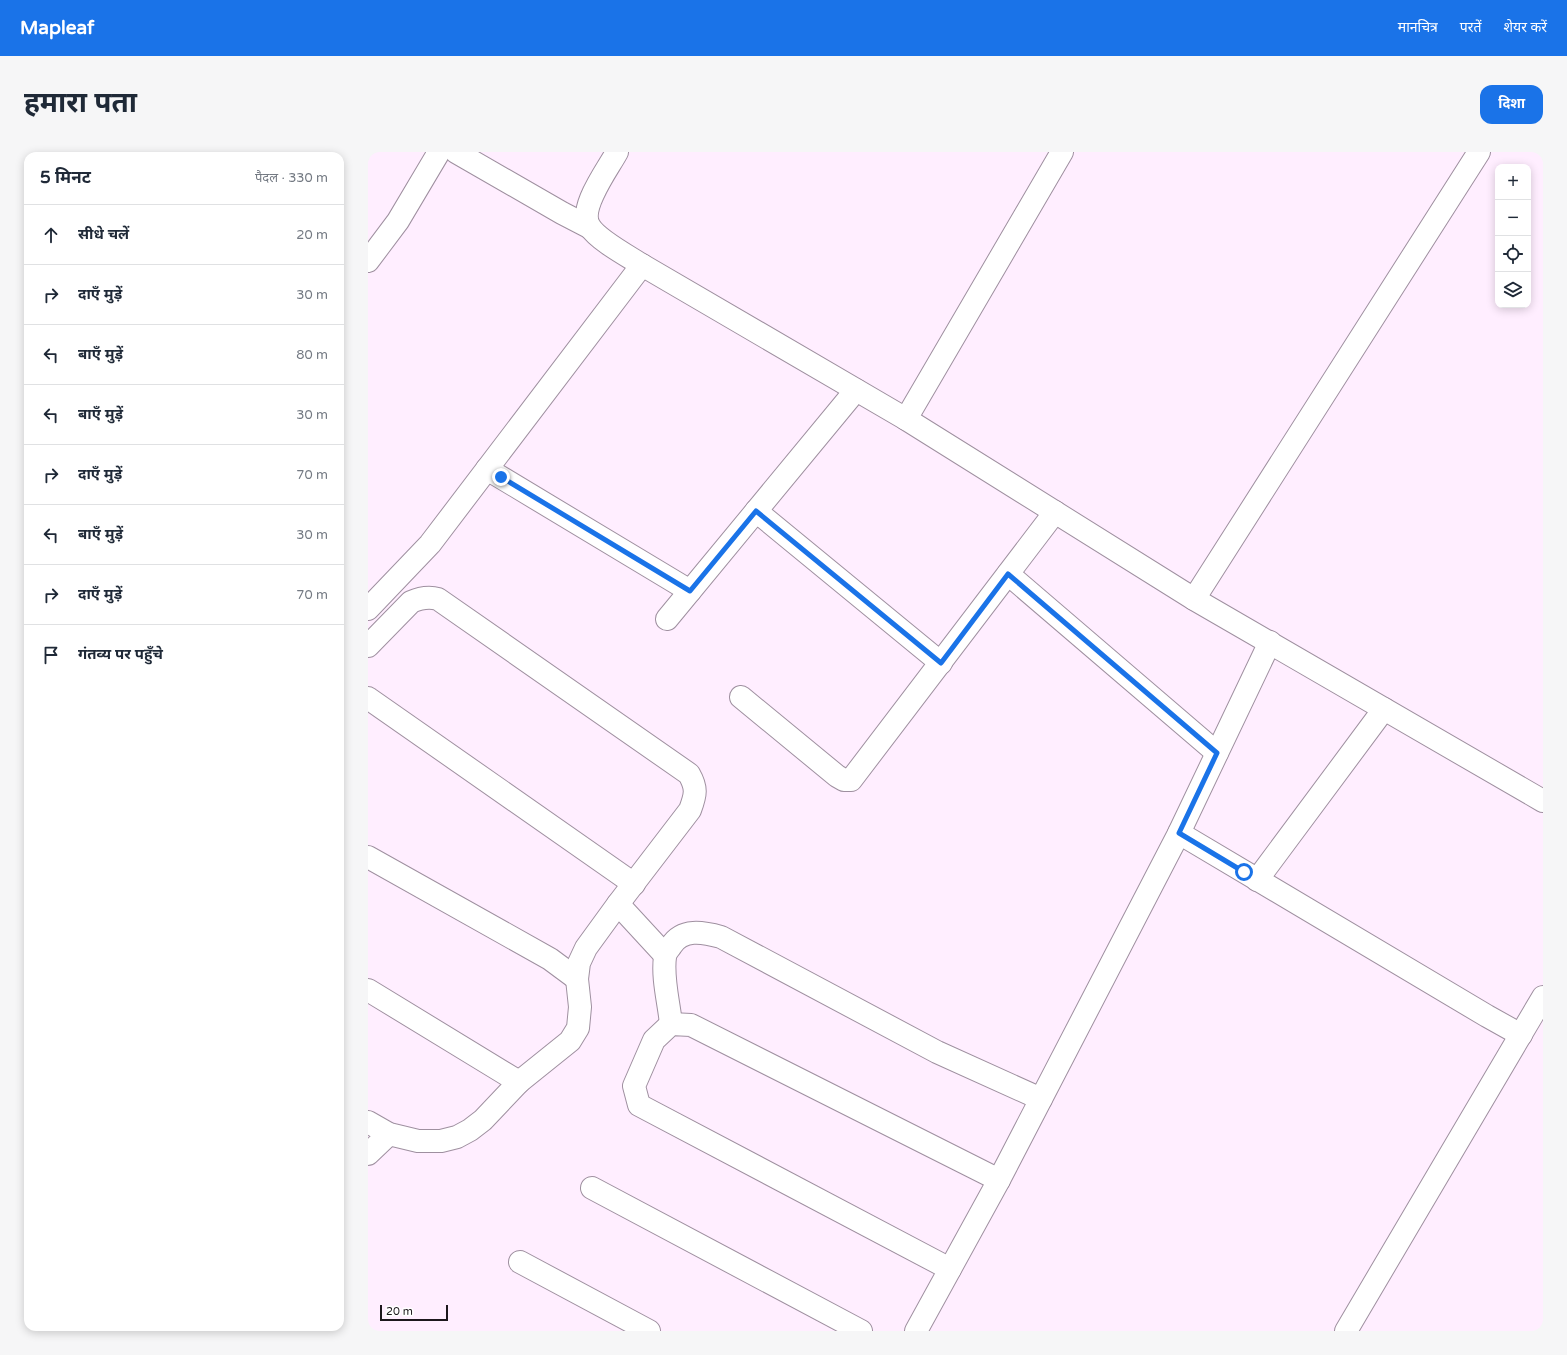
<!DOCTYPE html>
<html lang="hi">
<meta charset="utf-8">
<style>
body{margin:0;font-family:"Varela Round","Noto Sans Devanagari",sans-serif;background:#f6f6f7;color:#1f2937}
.controls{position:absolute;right:12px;top:12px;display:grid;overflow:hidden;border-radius:8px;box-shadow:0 2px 10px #0003}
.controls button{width:36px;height:36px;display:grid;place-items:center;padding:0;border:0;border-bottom:1px solid #e0e1e3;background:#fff;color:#1f2937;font:20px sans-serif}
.scale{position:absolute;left:12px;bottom:10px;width:68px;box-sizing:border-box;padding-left:4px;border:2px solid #1d171d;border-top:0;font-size:11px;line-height:14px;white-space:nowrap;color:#1d171d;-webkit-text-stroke:3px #fff;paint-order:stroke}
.stop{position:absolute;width:12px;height:12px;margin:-9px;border:3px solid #1a73e8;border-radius:50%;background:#fff}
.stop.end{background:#1a73e8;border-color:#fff;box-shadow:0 1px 4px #0008}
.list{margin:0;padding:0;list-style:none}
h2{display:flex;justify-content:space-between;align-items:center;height:52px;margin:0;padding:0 16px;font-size:17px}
h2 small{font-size:13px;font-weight:400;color:#747a83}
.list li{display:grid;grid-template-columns:26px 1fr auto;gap:12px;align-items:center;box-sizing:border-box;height:60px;padding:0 16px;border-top:1px solid #e0e1e3}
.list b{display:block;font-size:15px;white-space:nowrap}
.list em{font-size:13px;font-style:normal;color:#747a83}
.icon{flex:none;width:22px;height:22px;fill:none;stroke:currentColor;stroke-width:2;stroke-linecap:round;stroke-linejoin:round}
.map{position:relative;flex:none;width:1175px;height:1179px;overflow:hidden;border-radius:12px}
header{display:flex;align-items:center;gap:24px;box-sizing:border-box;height:56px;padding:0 20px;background:#1a73e8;color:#fff}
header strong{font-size:19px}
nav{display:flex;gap:22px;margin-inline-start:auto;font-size:14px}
.intro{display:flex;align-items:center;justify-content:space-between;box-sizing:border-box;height:96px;padding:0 24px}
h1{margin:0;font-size:28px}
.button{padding:10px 18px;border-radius:12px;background:#1a73e8;color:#fff;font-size:14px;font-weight:700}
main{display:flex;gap:24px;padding:0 24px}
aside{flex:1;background:#fff;border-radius:12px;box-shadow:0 2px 10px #0003}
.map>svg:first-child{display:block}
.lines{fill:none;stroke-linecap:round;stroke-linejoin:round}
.minor-casing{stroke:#9f90a0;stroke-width:24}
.minor{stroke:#fff;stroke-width:22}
.route{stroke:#1a73e8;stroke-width:5}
</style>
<header>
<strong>Mapleaf</strong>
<nav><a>मानचित्र</a><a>परतें</a><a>शेयर करें</a></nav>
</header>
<div class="intro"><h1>हमारा पता</h1><a class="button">दिशा</a></div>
<main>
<aside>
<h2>5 मिनट<small>पैदल · 330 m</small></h2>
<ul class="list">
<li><svg class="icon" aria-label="ahead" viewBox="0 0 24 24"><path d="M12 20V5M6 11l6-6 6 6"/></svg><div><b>सीधे चलें</b></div><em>20 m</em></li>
<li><svg class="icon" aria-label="right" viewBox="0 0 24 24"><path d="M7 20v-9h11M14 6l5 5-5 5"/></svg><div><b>दाएँ मुड़ें</b></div><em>30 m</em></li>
<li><svg class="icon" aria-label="left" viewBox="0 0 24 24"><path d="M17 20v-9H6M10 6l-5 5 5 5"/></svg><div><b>बाएँ मुड़ें</b></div><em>80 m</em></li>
<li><svg class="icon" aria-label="left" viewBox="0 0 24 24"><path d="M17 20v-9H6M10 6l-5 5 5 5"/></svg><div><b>बाएँ मुड़ें</b></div><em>30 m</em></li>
<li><svg class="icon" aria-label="right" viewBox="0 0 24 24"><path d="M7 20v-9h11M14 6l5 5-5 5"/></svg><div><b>दाएँ मुड़ें</b></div><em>70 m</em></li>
<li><svg class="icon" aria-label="left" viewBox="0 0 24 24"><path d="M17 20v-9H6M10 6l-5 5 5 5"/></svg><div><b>बाएँ मुड़ें</b></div><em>30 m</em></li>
<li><svg class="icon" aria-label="right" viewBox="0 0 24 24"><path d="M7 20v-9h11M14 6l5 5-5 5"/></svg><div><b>दाएँ मुड़ें</b></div><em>70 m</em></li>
<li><svg class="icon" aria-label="arrive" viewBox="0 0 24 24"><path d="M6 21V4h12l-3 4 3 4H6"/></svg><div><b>गंतव्य पर पहुँचे</b></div></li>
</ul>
</aside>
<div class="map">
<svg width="1175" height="1179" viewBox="0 0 1175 1179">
<rect width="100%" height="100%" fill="#fef"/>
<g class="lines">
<defs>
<g id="minor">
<polyline points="88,0 194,61 221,75"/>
<path d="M249,0c-9,17 -40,57 -27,75 8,13 38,29 52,38l264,154 288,180 349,202"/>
<polyline points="0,109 30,69 71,0"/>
<polyline points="538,267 694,0"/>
<polyline points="119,317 322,439"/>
<polyline points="388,359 573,511"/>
<polyline points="640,422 849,601"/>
<polyline points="826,447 1111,0"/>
<polyline points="0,457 62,392 274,113"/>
<polyline points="299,467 488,238"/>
<path d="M0,494l43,-44c9,-4 17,-6 27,-3l251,175c8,14 7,20 1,36l-72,94 -32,44 -7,15 -2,16 3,28 -2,21 -8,13 -51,41 -36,38 -13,10 -13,7 -16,4h-23l-29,-7 -21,-12"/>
<polyline points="373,545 469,624 476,628 483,628 687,360"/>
<polyline points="0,546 266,732"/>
<polyline points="811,681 1119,864 1153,883"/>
<polyline points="0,705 182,807 209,827"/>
<polyline points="889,728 1016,557"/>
<polyline points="250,752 297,803"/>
<polyline points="0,838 151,930"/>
<path d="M303,872c-2,-21 -9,-46 -6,-67 0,-4 4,-8 6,-11 11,-18 32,-14 50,-9l216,115 104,47"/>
<polyline points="0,1002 21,982"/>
<polyline points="224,1036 493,1179"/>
<polyline points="152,1110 281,1179"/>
<polyline points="582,1117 271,953 266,934 286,888 303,872 323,873 631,1028"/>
<polyline points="548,1179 631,1028 811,681 902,490"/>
<polyline points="978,1179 1175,845"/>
</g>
</defs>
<use href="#minor" class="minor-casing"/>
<use href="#minor" class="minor"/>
</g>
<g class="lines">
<polyline class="route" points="133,325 322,439 388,359 573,511 640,422 849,601 811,681 876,720"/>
</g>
</svg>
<div class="controls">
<button>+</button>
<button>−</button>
<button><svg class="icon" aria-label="locate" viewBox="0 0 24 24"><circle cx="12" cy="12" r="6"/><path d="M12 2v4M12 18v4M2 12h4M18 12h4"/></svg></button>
<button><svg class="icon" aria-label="layers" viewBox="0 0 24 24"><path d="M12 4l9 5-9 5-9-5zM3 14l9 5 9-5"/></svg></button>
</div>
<div class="scale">20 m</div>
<div class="stop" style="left:876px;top:720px"></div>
<div class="stop end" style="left:133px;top:325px"></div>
</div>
</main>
